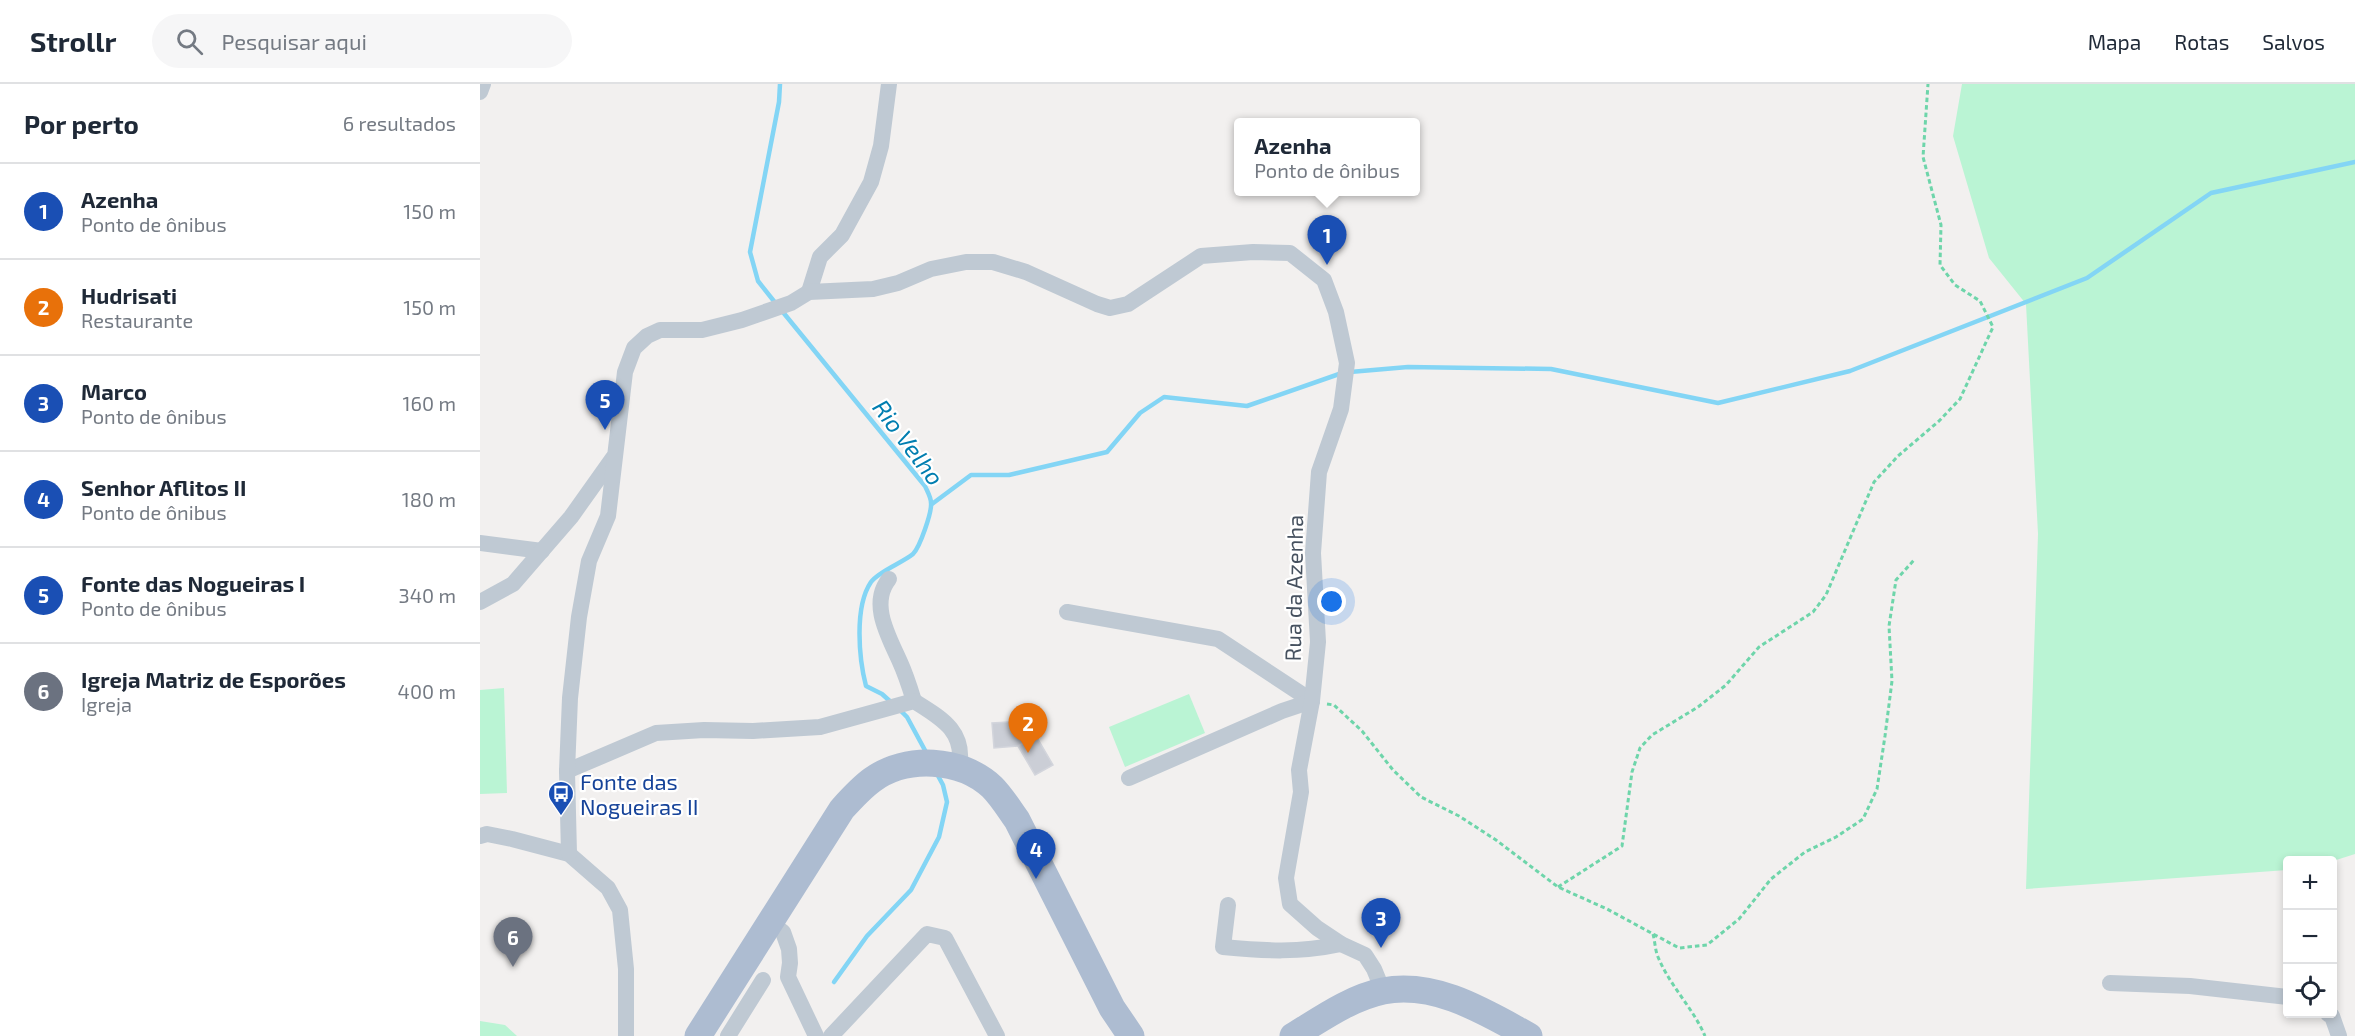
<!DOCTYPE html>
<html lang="pt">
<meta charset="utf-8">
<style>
body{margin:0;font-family:"Exo 2",sans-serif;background:#f6f6f7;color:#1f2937}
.controls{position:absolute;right:18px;bottom:18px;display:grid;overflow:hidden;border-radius:6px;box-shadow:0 3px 9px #0003}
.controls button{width:54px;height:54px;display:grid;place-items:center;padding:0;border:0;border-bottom:2px solid #e0e1e3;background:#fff;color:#1f2937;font:30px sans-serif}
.you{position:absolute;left:852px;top:518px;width:21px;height:21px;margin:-15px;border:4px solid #fff;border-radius:50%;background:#1a73e8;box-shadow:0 0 0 9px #1a73e833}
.badge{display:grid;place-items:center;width:39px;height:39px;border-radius:50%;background:#2563eb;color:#fff;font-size:20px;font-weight:700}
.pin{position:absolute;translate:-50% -50px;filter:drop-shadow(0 2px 3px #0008)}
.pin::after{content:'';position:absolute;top:32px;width:21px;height:18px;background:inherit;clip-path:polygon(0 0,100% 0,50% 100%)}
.popup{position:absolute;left:754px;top:34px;width:186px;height:78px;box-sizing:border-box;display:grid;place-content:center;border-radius:6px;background:#fff;filter:drop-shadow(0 2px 4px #0005);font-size:20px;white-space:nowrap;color:#747a83}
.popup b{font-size:22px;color:#1f2937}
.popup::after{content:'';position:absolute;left:50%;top:100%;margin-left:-12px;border:12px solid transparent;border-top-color:#fff}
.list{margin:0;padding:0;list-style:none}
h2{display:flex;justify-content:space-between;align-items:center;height:78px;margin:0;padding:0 24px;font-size:26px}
h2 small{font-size:20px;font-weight:400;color:#747a83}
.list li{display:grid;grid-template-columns:39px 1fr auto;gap:18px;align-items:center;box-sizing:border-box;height:96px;padding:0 24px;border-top:2px solid #e0e1e3}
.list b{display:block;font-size:22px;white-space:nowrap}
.list p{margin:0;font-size:20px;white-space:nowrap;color:#747a83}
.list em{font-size:20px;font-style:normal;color:#747a83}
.icon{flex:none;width:33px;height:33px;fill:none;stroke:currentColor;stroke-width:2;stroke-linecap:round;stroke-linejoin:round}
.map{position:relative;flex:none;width:1875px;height:952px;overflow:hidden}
header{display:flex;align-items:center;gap:36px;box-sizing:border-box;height:84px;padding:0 30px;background:#fff;border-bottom:2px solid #e0e1e3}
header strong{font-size:28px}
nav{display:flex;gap:33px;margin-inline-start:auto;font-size:21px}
.search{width:420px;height:54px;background:#f6f6f7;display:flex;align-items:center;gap:15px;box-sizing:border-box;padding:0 21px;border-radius:33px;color:#747a83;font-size:22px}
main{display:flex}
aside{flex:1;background:#fff}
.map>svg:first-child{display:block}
.green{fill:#baf4d4}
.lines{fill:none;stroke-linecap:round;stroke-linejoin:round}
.stream{stroke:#83d5f5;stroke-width:4.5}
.building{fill:#cbced6;stroke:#d3d5dc;stroke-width:1.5}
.path{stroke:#6ed5aa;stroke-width:3;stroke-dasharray:4.5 3;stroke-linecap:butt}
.street{stroke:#bfc9d3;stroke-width:16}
.primary{stroke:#adbcd1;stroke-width:27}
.labels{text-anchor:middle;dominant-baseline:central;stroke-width:4.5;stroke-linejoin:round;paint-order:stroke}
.street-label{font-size:22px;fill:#46515f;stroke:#fff}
.transit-label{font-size:22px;fill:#164399;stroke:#fff;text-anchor:start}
.water-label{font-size:24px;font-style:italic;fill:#017eb0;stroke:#fff}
</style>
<header>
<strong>Strollr</strong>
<div class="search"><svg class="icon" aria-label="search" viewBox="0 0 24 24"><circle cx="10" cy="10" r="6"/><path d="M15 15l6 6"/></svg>Pesquisar aqui</div>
<nav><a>Mapa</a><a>Rotas</a><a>Salvos</a></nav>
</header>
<main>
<aside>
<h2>Por perto<small>6 resultados</small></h2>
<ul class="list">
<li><span class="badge" style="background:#1a4fb4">1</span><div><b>Azenha</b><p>Ponto de ônibus</p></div><em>150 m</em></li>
<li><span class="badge" style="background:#e8710a">2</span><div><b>Hudrisati</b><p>Restaurante</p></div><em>150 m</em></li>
<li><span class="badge" style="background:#1a4fb4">3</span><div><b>Marco</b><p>Ponto de ônibus</p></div><em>160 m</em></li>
<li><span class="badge" style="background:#1a4fb4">4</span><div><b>Senhor Aflitos II</b><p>Ponto de ônibus</p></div><em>180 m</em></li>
<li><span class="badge" style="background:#1a4fb4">5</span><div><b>Fonte das Nogueiras I</b><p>Ponto de ônibus</p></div><em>340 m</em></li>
<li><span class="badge" style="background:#6b7280">6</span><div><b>Igreja Matriz de Esporões</b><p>Igreja</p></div><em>400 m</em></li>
</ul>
</aside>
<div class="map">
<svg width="1875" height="952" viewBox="0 0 1875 952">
<rect width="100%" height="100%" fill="#f2f0ef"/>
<g class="green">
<polygon points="1482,0 1875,0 1875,770 1853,777 1808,776 1807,786 1546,805 1558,450 1546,220 1509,174 1473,52"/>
<polygon points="24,604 27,709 0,710 0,606"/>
<polygon points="709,610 725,649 645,683 629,643"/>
<polygon points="0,937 25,941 37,952 0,952"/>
</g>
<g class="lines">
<g class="stream">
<polyline points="297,221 278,197 270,168 299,18 300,0"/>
<path d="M302,227l143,175c2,5 6,11 6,17 1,9 -11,44 -18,51 -11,9 -34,17 -42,28 -17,25 -12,77 -5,104l16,8 10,9"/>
<polyline points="870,288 928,283 1071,285 1238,319 1370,287 1607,194 1731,109 1875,78"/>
<polyline points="452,420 491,391 529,391 627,368 660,329 684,313 767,322 862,289"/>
<polyline points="418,624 427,633 447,670"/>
<polyline points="354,898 387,852 431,806 459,753 467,718 463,701 456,688"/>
</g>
</g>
<g class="building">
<polygon points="547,637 556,652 538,662 514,664 512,639"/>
<polygon points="556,652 573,681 555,691 538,662"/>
</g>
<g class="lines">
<g class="path">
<polyline points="847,620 854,621 882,647 913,686 941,713 979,732 1016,756 1078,803 1127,825 1199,864 1227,861 1259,835 1291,795 1325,768 1356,753 1383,735 1397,705 1405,652 1412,597 1409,542 1416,496 1434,476"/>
<polyline points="1078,803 1142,762 1152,688 1160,664 1172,651 1218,623 1246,601 1279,563 1333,528 1346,511 1394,398 1418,372 1459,337 1480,315 1513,243 1500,217 1475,201 1460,181 1461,141 1443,73 1448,0"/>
<path d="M1173,850c2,7 2,16 5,23 12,29 35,51 47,79"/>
</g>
<g class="street">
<polyline points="0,8 3,0"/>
<polyline points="329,208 340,173 362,151 391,98 401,62 409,0"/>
<polyline points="0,459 62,467"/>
<path d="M409,495c-20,25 0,58 11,83 6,13 10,26 14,39"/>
<polyline points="0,518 33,500 91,433 133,374"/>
<polyline points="587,528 738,555 832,617"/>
<path d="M87,687l89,-38 48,-3 49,1 67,-4 94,-26c27,17 52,30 45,67"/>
<polyline points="649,694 802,627 832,617"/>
<polyline points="0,752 7,750 32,755 89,770 128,804 140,826 146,885 146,952"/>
<polyline points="89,770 87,687 90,614 99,533 109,477 128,432 145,288 154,264 167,252 180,246 222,246 262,236 311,219 329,208 393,205 418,199 451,185 486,178 513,178 546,188 617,220 630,224 648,220 721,172 773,168 810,169 844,196 856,228 867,279 861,325 839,388 833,469 838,558 832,617 819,686 821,708 806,794 810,820 837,844 861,860 885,871 894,885 903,907"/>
<path d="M748,821l-5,42c42,4 76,6 118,-3"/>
<polyline points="290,838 303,848 309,865 310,879 308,893 336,952"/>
<polyline points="1630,899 1710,902 1808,913"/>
<polyline points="1848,930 1852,932 1859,952"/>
<polyline points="248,952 283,896"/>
<polyline points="351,952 447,850 465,854 517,952"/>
</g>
<g class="primary">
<path d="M218,952l144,-227c10,-11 19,-21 30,-29 34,-25 89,-22 120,7 10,10 17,22 25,33l95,188 19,28"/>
<path d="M813,952c28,-17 57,-38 90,-45 53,-10 102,21 146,45"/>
</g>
</g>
<defs>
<symbol id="bus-pin" viewBox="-11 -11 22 30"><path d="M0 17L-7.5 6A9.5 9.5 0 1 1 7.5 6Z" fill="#1a4fb4" stroke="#fff"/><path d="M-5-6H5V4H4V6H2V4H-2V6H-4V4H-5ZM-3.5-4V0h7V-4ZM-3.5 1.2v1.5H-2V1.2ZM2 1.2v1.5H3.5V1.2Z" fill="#fff"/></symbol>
</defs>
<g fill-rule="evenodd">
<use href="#bus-pin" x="66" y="695" width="30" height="40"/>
</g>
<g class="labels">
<g class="street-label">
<text transform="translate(813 504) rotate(-89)">Rua da Azenha</text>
</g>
<g class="transit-label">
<text x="100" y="697">Fonte das<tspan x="100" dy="25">Nogueiras II</tspan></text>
</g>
<g class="water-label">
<text transform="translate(429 358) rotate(53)">Rio Velho</text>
</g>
</g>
</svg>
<div class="controls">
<button>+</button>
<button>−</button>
<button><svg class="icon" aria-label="locate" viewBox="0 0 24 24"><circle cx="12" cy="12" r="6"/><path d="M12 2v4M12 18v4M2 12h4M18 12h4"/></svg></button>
</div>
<div class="you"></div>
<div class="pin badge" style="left:847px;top:181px;background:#1a4fb4">1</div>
<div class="popup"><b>Azenha</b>Ponto de ônibus</div>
<div class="pin badge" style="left:548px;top:669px;background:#e8710a">2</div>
<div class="pin badge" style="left:901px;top:864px;background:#1a4fb4">3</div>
<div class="pin badge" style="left:556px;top:795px;background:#1a4fb4">4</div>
<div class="pin badge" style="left:125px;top:346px;background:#1a4fb4">5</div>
<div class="pin badge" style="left:33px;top:883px;background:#6b7280">6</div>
</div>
</main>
